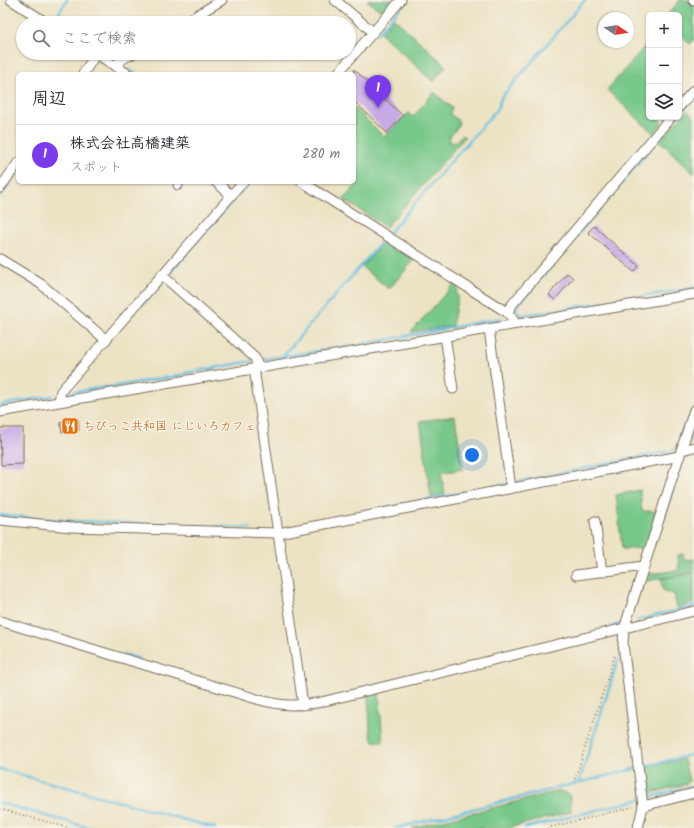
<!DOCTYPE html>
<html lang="ja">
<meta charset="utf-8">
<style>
body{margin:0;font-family:Kalam,"Klee One",sans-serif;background:#f2f2f3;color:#2b2b33}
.controls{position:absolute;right:12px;top:12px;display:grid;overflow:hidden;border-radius:6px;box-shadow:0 1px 3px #0004}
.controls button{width:36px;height:36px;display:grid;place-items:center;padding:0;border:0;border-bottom:1px solid #e1e1e2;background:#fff;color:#2b2b33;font:20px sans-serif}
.compass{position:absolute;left:598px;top:12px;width:36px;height:36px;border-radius:50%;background:#fff;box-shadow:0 1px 3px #0004;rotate:102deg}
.you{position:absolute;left:472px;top:455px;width:14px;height:14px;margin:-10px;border:3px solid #fff;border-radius:50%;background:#1a73e8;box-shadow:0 0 0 6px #1a73e833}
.badge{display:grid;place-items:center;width:26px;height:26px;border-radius:50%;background:#7c3aed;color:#fff;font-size:13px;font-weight:700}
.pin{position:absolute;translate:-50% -33px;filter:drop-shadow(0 1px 2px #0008)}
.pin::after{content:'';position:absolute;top:21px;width:14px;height:12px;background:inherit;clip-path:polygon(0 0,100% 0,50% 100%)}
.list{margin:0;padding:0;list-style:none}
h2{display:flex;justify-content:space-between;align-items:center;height:52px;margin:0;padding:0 16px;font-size:17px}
h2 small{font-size:13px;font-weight:400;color:#7c7c81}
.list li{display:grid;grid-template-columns:26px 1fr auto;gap:12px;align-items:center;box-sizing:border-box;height:60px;padding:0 16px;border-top:1px solid #e1e1e2}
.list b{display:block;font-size:15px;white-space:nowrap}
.list p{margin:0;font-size:13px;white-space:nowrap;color:#7c7c81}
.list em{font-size:13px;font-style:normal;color:#7c7c81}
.icon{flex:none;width:22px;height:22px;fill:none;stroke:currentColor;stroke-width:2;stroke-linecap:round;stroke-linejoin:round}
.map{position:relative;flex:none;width:694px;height:828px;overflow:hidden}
.search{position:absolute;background:#fff;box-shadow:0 1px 3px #0004;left:16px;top:16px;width:340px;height:44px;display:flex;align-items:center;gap:10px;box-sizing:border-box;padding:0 14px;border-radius:22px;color:#7c7c81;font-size:15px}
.panel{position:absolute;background:#fff;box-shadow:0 1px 3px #0004;left:16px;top:72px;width:340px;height:112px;border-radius:6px}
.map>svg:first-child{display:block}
.green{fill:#77c88a;stroke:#597954}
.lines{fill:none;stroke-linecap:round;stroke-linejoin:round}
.stream{stroke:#63bfe1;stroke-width:2.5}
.building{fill:#c8aae8}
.street-casing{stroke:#796b58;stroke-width:11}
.path{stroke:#796b58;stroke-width:1.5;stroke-dasharray:1 3;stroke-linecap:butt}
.street{stroke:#fff;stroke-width:9}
.labels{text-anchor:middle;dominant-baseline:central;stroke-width:3;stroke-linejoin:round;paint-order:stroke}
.food-label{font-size:12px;fill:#c56008;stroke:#f7f3e8;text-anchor:start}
</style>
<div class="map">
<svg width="694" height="828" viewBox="0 0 694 828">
<rect width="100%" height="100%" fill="#f7f3e8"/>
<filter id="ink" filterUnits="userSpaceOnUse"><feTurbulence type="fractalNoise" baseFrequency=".025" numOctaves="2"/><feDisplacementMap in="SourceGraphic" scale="8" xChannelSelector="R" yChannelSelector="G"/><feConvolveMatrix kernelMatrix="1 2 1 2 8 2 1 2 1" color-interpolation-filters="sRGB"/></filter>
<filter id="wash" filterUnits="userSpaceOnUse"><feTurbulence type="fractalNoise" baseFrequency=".012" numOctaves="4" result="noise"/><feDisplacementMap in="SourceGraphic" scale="16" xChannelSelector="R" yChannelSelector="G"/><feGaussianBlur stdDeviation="0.9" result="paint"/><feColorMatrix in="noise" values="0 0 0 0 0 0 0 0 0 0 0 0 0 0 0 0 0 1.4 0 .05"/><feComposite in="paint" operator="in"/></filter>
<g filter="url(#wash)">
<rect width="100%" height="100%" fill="#ece3c4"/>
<g class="green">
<polygon points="367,0 397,0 385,14"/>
<polygon points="680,0 688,0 694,5 694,40 690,44 679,34 679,15 667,15"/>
<polygon points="394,18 446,66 433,82 381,33"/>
<polygon points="645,46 649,49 649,117 656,117 662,123 654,134 607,90"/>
<polygon points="434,92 452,108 450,114 459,121 458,126 449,138 451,142 454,143 462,135 465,137 386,227 343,199 360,182 354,176 354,107 384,137 408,113 413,117"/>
<polygon points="687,110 694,117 694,174 660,141"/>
<polygon points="387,239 416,258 389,289 362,267"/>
<polygon points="455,283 459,285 456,295 458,296 452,326 411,332"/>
<polygon points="455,416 463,469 441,473 445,494 431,497 420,421"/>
<polygon points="640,490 642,511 652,511 658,513 647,548 622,549 616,495"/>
<polygon points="683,554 684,560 694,559 694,572 647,581 649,574 679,570 678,555"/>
<polygon points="694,573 694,603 677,608 674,594 665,592 663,590 661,579"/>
<polygon points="379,693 383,742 374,741 372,740 370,729 368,696"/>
<polygon points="684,759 689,781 686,784 644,795 642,773 647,771 647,767"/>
<polygon points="559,791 567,793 570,797 571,812 508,828 412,828"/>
</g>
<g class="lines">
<g class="stream">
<polyline points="48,19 55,23"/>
<polyline points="53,22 67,0"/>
<polyline points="176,23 183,19"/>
<polyline points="378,33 407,0"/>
<polyline points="129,70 136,74"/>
<polyline points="679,115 694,97"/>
<polyline points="0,196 18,171"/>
<polyline points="388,234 498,108 501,98 585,0"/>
<polyline points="142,305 249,182"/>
<polyline points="522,315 515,309 677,117"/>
<polyline points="519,316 694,288"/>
<polyline points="283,356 385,238"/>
<polyline points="258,360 359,345 502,318"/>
<polyline points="66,393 107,387 111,387 182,375 186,373 253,361"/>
<polyline points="0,405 52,396"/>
<polyline points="689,442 694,426"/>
<polyline points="513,483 675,450"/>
<polyline points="364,512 508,484"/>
<polyline points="0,515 72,521 251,528"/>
<polyline points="663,520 677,478"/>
<polyline points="638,620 694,606"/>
<polyline points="611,627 620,624"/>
<polyline points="123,654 139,659"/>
<polyline points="0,769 215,828"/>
<polyline points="579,782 618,660"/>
<polyline points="0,803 90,828"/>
<polyline points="396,828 694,754"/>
<polyline points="525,828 694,786"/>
</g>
</g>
<g id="blocks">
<g class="building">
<polygon points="354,69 403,116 387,133 354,101"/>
<polygon points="594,226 639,266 634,272 588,232"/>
<polygon points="567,273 573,278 555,300 549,295"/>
<polygon points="78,419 79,430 62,432 60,422"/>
<polygon points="0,428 23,428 23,464 1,465"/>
</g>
</g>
</g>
<g filter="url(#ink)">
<use href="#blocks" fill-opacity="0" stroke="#796b58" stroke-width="1"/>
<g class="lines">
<defs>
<g id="street">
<polyline points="11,0 47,23"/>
<polyline points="335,0 373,32"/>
<polyline points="693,0 694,1"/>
<polyline points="184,23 222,0"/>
<polyline points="95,53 128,74"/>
<polyline points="115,66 121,60 134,53"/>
<polyline points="83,74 96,54"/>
<polyline points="337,74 401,0"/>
<polyline points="679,107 694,90"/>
<polyline points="216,182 231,195"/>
<polyline points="302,182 508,313 516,324"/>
<polyline points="178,185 179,182"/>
<polyline points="0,188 18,163"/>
<polyline points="0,259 41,284 106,340"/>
<polyline points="162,275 255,358 258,367"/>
<polyline points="508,313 510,307 671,117"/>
<polyline points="489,329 511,488"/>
<polyline points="445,336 453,389"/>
<polyline points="59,401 61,391 243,182"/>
<polyline points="0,412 694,294"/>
<polyline points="682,450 694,447"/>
<polyline points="0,520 71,527 278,533 254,368"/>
<polyline points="595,521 602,572"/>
<polyline points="576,575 644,566"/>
<path d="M0,621l260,79c22,6 34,6 57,3l377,-92"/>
<polyline points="303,705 278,533 680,456"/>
<polyline points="643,806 694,793"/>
<polyline points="638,828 643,806 623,644 624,629 694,410"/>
</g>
</defs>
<use href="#street" class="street-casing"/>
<g class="path">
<polyline points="575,779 615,655"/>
<polyline points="0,809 70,828"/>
<polyline points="547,828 633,807"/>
</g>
<use href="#street" class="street"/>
</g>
</g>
<defs>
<symbol id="restaurant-square" viewBox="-11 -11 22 22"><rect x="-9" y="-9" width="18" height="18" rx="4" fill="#e8710a" stroke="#f7f3e8"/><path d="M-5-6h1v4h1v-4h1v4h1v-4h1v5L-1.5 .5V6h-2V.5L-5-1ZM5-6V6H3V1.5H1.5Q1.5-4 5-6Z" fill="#fff"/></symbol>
</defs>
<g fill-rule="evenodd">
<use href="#restaurant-square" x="60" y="416" width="20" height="20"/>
</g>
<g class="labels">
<g class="food-label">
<text x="83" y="426">ちびっこ共和国 にじいろカフェ</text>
</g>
</g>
</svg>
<div class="controls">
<button>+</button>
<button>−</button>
<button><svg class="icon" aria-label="layers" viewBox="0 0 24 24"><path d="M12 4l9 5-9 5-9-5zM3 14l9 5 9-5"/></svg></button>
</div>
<svg class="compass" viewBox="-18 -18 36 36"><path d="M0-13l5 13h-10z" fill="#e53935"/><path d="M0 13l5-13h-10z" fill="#7c7c81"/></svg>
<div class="you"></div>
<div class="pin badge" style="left:378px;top:108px">1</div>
<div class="search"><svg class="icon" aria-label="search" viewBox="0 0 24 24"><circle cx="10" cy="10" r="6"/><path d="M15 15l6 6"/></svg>ここで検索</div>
<section class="panel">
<h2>周辺<small></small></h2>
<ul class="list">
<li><span class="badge">1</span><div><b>株式会社高橋建築</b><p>スポット</p></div><em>280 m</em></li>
</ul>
</section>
</div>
